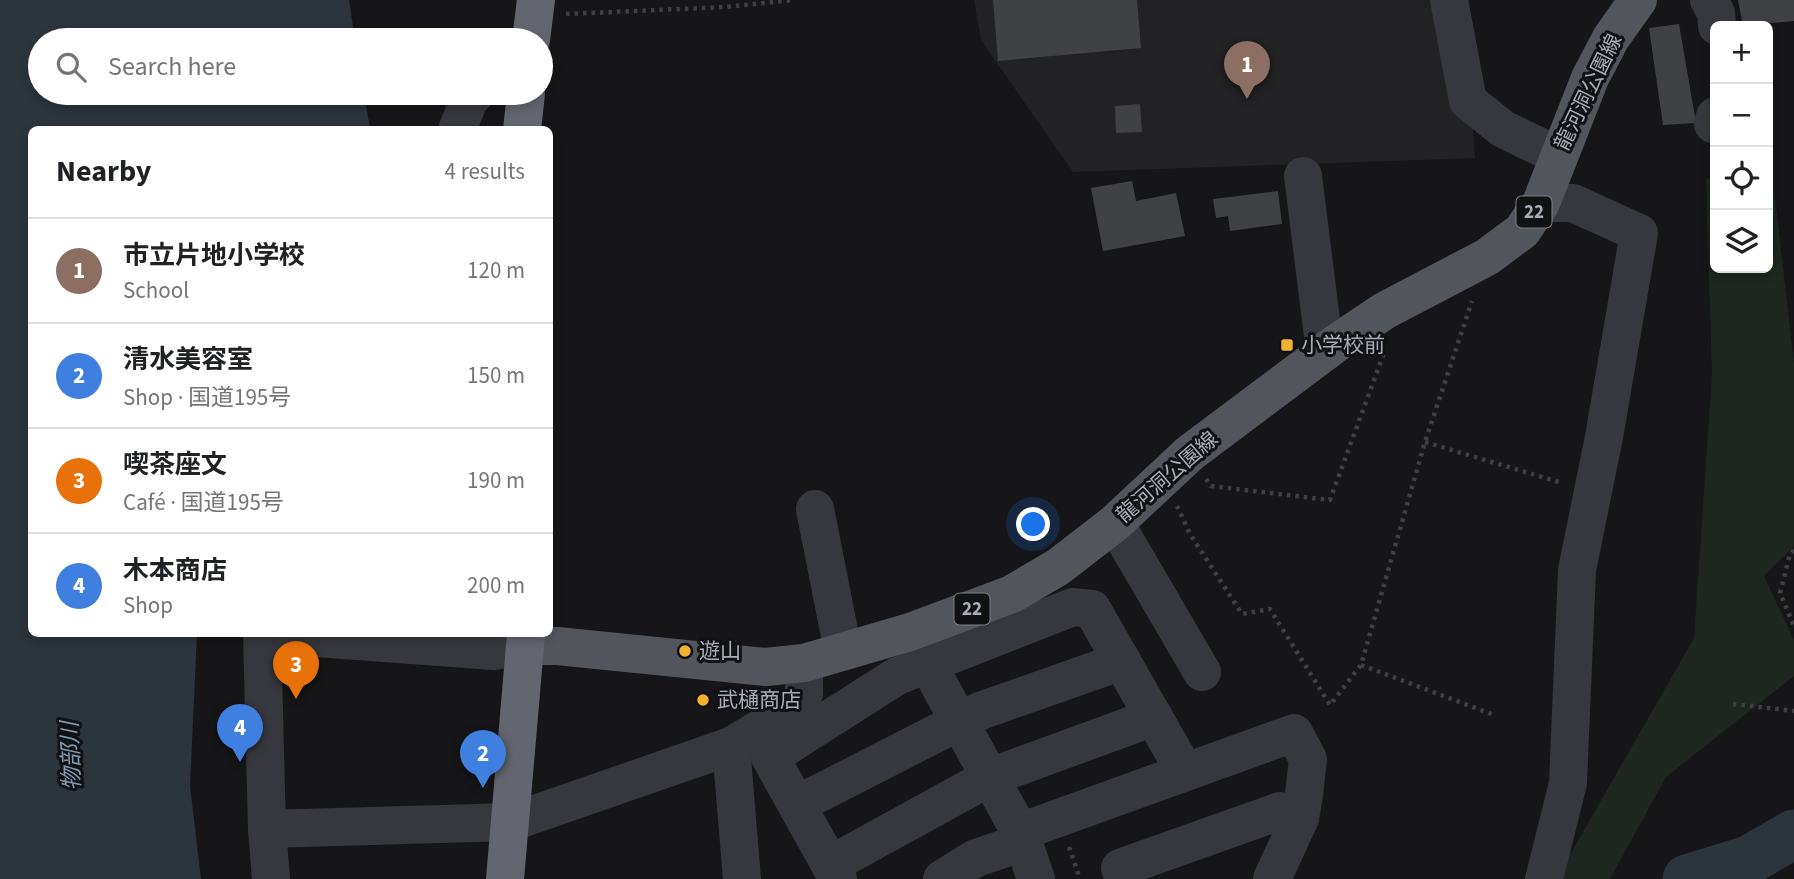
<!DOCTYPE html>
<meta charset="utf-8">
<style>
body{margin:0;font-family:"Source Sans 3","Noto Sans JP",sans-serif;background:#f2f2f2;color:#202124}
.controls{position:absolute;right:21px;top:21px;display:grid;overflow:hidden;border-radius:10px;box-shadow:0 4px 10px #0003}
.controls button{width:63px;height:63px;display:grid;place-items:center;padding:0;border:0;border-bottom:2px solid #e0e0e0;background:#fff;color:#202124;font:35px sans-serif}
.you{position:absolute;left:1034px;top:525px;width:24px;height:24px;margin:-18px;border:5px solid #fff;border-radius:50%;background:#1a73e8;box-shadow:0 0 0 10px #1a73e833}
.badge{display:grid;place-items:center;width:46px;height:46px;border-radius:50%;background:#d93025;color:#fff;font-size:23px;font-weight:700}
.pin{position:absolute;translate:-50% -58px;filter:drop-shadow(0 2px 4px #0008)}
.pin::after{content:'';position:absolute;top:37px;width:24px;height:21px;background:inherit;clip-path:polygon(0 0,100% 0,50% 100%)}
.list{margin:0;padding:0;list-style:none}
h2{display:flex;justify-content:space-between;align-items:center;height:91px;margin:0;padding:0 28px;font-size:30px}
h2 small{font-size:23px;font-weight:400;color:#757577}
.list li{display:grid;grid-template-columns:46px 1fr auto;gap:21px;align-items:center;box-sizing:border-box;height:105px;padding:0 28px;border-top:2px solid #e0e0e0}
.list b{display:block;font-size:26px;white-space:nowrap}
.list p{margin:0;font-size:23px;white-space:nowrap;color:#757577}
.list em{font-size:23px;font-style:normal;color:#757577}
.icon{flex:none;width:38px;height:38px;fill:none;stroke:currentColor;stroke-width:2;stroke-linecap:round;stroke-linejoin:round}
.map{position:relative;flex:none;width:1794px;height:879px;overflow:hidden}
.search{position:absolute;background:#fff;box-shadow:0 4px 10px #0003;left:28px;top:28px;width:525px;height:77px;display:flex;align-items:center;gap:18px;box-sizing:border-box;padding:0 24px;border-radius:38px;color:#757577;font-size:26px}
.panel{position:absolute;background:#fff;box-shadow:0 4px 10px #0003;left:28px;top:126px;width:525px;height:511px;border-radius:10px}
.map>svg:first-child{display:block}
.built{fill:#222225}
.green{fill:#1e261f}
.water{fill:#2c353c}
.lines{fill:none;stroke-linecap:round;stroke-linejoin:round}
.river{stroke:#2c353c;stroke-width:49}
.building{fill:#404145}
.path{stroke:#3d3f44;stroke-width:4.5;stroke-dasharray:3.5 5;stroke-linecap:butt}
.minor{stroke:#37383d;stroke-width:38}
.major{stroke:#53555c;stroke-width:38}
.highway{stroke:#63666e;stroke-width:38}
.poi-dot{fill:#f2b134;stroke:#111113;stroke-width:2.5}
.labels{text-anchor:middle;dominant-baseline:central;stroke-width:6;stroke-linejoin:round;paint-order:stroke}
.shield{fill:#111113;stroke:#7b7e86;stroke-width:2}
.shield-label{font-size:19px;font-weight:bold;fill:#a8adb8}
.street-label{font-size:21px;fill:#a8adb8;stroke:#111113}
.poi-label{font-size:21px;fill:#a8adb8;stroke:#111113;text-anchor:start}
.water-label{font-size:23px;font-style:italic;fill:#7f9bb3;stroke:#111113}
</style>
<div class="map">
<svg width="1794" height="879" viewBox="0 0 1794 879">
<rect width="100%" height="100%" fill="#161618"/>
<polygon class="built" points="974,0 1464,0 1475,158 1073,172 981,40"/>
<polygon class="green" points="1706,179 1715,179 1715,268 1768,268 1768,179 1773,179 1794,364 1794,546 1764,576 1794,640 1794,676 1666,777 1610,879 1556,879 1694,638 1712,374"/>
<polygon class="water" points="0,0 349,0 355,40 40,40 40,93 364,93 370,129 32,130 32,634 197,634 190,786 201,879 0,879"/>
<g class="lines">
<polyline class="river" points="1687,879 1749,860 1794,834"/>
</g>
<g class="building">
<polygon points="993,0 1137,0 1141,48 998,61"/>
<polygon points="1738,0 1794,0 1794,21 1743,26"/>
<polygon points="1679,24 1696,123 1663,125 1649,28"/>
<polygon points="1140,104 1142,132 1116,133 1115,106"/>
<polygon points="1132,181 1136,201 1176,193 1185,236 1103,251 1091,188"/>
<polygon points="1278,191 1282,224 1230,231 1228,216 1216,218 1213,199"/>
</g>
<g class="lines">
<g class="path">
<polyline points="566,14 725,7 793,0"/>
<polyline points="1425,442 1562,483"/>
<polyline points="1206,479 1211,486 1330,500 1385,350"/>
<polyline points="1177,506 1190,534 1242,614 1270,609 1330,705 1361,665 1425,442 1472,301"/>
<polyline points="1794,550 1790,554 1780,593 1794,626"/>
<polyline points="1361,665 1494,715"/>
<polyline points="1733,704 1794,711"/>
<polyline points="1069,847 1080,879"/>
</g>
<g class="minor">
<polyline points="1449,0 1468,101 1503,129 1557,155"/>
<polyline points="1709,0 1716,13 1717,26"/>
<polyline points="1713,124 1715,116"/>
<polyline points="457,130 469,100 476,93"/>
<polyline points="1303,176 1325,352"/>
<polyline points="1541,203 1573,203 1639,233 1604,437 1577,570 1568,783 1544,879"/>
<polyline points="815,509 843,651"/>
<polyline points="1115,523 1202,672"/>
<polyline points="262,634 494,651 526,646"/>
<polyline points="262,634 267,829 271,879"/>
<polyline points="915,641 1020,832 1036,879"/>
<polyline points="731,746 742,879"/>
<polyline points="798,804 980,711 1122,661"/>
<polyline points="267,829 512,822 731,746 796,707 804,694 804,663"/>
<polyline points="1020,832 1294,733 1308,759 1304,795 1300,818 1272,879"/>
<polyline points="830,865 990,777 1154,717"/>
<polyline points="838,879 770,757 897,676 1073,607 1092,609 1185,772"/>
<polyline points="942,879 976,858 1024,842"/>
<polyline points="1124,879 1120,868 1280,811 1300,818"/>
</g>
<polyline class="major" points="526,646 557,646 766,667 804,663 910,632 1012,594 1058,567 1115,523 1190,453 1338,342 1384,311 1487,257 1522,231 1541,203 1590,78 1611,38 1638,0"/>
<g class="highway">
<polyline points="531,40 536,0"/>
<polyline points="522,130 526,93"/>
<polyline points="505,879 526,634"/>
</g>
</g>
<g class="poi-dot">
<rect x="1280" y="338" width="14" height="14" rx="3.5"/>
<circle cx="685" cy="651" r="7"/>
<circle cx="703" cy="700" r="7"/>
</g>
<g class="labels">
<g class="shield">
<rect x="1516.5" y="196.5" width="35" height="31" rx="5"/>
<rect x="954.5" y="593.5" width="35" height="31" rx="5"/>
</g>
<g class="shield-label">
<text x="1534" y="212">22</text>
<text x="972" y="609">22</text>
</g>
<g class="street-label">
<text transform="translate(1588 92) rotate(-64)">龍河洞公園線</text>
<text transform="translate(1167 477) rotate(-41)">龍河洞公園線</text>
</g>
<g class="poi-label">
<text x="1301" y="345">小学校前</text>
<text x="699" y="651">遊山</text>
<text x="717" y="700">武樋商店</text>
</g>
<g class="water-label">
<text transform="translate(71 756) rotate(-92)">物部川</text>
</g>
</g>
</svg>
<div class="controls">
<button>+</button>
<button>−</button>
<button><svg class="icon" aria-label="locate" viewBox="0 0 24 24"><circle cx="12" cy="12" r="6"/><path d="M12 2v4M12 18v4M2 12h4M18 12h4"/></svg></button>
<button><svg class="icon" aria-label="layers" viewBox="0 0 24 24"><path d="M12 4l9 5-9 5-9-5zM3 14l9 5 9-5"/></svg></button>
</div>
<div class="you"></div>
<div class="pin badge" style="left:1247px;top:99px;background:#8d6e63">1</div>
<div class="pin badge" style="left:483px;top:788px;background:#3f7fe0">2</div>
<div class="pin badge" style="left:296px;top:699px;background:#e8710a">3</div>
<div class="pin badge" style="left:240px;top:762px;background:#3f7fe0">4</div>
<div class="search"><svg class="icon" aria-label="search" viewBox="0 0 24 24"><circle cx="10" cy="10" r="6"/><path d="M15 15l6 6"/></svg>Search here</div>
<section class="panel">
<h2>Nearby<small>4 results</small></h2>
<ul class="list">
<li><span class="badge" style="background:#8d6e63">1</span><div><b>市立片地小学校</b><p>School</p></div><em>120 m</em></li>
<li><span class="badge" style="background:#3f7fe0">2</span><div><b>清水美容室</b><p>Shop · 国道195号</p></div><em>150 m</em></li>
<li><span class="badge" style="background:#e8710a">3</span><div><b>喫茶座文</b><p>Café · 国道195号</p></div><em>190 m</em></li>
<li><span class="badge" style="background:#3f7fe0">4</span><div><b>木本商店</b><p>Shop</p></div><em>200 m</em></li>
</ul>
</section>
</div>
